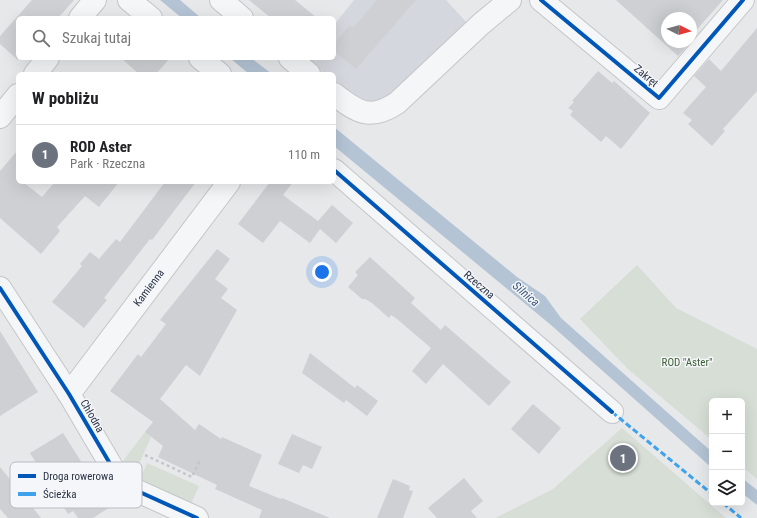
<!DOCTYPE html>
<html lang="pl">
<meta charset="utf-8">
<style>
body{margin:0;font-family:"Roboto Condensed",sans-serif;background:#f2f2f2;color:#202124}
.controls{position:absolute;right:12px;bottom:12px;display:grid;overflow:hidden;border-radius:6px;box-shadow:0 4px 16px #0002}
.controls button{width:36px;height:36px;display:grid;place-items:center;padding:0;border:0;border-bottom:1px solid #e0e0e0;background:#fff;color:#202124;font:20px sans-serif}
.compass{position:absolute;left:661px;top:12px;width:36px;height:36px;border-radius:50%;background:#fff;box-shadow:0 4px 16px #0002;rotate:96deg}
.you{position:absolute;left:322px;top:272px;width:14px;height:14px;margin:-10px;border:3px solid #fff;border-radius:50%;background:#1a73e8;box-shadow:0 0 0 6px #1a73e833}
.badge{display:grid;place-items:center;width:26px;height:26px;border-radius:50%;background:#6c737f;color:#fff;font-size:13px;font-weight:700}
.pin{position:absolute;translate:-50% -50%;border:2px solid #fff;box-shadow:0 1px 4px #0006}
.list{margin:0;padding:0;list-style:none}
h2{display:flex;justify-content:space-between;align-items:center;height:52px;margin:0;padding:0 16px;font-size:17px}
h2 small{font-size:13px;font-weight:400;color:#757577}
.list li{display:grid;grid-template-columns:26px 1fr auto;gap:12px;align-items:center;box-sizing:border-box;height:60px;padding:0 16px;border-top:1px solid #e0e0e0}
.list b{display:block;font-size:15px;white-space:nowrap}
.list p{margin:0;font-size:13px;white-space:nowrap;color:#757577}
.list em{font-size:13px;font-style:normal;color:#757577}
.icon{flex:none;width:22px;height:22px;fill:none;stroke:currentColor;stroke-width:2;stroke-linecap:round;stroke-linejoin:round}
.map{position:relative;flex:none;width:757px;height:518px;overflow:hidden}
.search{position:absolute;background:#fff;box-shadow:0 4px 16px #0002;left:16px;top:16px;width:320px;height:44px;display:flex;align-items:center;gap:10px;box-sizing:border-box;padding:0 14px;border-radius:6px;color:#757577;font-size:15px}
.panel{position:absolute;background:#fff;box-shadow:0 4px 16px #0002;left:16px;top:72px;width:320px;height:112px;border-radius:6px}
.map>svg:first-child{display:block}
.built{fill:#d4d7dd}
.green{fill:#d6ded6}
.water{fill:#b4c4d5}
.building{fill:#ced0d3}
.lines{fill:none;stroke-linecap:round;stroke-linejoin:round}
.minor-casing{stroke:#c4c6c8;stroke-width:24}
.path{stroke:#c5c6ca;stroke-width:2.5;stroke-dasharray:3 3;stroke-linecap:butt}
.minor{stroke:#f5f6f7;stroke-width:22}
.quiet{stroke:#3ea3ec;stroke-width:3;stroke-dasharray:6 3;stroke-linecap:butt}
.cycleway-casing{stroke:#f4f6f9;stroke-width:6}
.cycleway{stroke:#0057b8;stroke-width:4}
.labels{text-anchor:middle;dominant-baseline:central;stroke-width:3;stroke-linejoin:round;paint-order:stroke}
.street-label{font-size:11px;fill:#2b3445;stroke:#f4f6f9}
.park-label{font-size:11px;fill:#3f6138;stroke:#f4f6f9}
.water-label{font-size:12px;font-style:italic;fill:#34527a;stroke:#f4f6f9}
.key{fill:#f4f6f9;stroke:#b8bcc3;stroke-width:1}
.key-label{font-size:11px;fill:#2b3445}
</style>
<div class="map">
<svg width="757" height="518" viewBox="0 0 757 518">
<rect width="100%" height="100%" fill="#e6e8ea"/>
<polygon class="built" points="354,0 446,0 467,23 378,105 357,101 334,81 334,74 325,74 306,59 334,58 334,25"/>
<g class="green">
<polygon points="637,265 676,308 757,349 757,479 742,466 742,401 712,401 712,440 628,369 580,319"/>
<polygon points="622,428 726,518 495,518 553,489"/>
<polygon points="145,432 151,437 133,477 123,461"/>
<polygon points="147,463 199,486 190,506 139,482"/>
</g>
<g class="water">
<polygon points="160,0 180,0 201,18 182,18"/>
<polygon points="230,58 251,58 272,74 249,74"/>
<polygon points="334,127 517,277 545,296 561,318 712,452 712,468 551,325 334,146"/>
<polygon points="742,478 757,490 757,505 742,493"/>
</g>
<g class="building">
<polygon points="32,0 74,0 58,18 18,18 18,60 0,44 0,36"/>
<polygon points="249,0 295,0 317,18 271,18"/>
<polygon points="377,0 416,0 356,69 334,51 334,44 350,25 353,28"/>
<polygon points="616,0 723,0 691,36 691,18 667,18 667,42 690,43 678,56"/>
<polygon points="757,28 757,91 723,129 725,131 712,146 688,124 692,120 683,113 706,87 694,76 709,59 721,71"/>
<polygon points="121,58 170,58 156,74 139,74"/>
<polygon points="598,71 612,83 614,81 650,113 621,149 606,136 601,142 570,115 573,111 568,108 574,102 572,101"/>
<polygon points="18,150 18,182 23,182 42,197 55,182 119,182 99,207 85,196 57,227 60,231 41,254 0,218 0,171"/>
<polygon points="165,182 196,182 152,240 150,239 104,298 107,300 84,328 52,302 82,266 80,264 90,252 99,259 116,239 120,242"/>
<polygon points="270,182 293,182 283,195 318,221 332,205 353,223 336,243 320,229 310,243 280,221 263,243 238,224"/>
<polygon points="217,249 230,259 215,279 228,289 221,298 237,310 200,376 186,365 160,399 195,430 199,424 221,439 222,437 262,455 249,486 281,499 282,498 330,518 259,518 262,510 215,489 217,485 158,457 163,446 145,432 153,422 110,391 138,354 141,357 166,324 160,320"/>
<polygon points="370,257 415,298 411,303 441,330 445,325 511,382 489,406 443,364 426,384 412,371 431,348 397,319 391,315 389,318 372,303 365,299 362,299 348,287 358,275 355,272"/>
<polygon points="0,331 38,392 0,416"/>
<polygon points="310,353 355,388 357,385 378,401 367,416 346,400 344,403 302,373"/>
<polygon points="533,404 561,428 539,454 511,429"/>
<polygon points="63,433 110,507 93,518 78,518 73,511 68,514 30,453"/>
<polygon points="292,434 322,447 312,469 303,465 299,473 278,464"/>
<polygon points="0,467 41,518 8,518 0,509"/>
<polygon points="464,478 483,501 471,511 477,518 437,518 428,508"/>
<polygon points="393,479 410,486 409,490 413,491 403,518 377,518"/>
</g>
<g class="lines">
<defs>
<g id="minor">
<polyline points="129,0 151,18"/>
<polyline points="221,0 242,18"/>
<polyline points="541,0 659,98 743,0"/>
<polyline points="80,18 95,0"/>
<polyline points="200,58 220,74"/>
<polyline points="290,58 309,74"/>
<polyline points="35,74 48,58"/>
<path d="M334,94c23,18 36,27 63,9l84,-79 29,-24"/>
<polyline points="0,117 18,95"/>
<polyline points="334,170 612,412"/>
<polyline points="0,288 69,394 122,484 197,518"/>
<polyline points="69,394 229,182"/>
</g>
</defs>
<use href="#minor" class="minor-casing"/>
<polyline class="path" points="145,455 192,477 199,462 196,460"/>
<use href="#minor" class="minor"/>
<g class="quiet">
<polyline points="612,412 712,494"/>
<polyline points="723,503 741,518"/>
</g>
<defs>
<g id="cycleway">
<polyline points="541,0 659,98 743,0"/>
<polyline points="334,170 612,412"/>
<polyline points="0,288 69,394 122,484 197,518"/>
</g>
</defs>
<use href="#cycleway" class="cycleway-casing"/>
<use href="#cycleway" class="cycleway"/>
</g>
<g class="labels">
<g class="street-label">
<text transform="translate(646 76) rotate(40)">Zakręt</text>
<text transform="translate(479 285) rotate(41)">Rzeczna</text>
<text transform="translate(149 288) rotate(-53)">Kamienna</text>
<text transform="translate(92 416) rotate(60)">Chłodna</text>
</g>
<g class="park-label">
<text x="687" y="362">ROD "Aster"</text>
</g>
<g class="water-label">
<text transform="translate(526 294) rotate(41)">Silnica</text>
</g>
</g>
<rect x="10" y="462" width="132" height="46" rx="6" class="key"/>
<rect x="18" y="474" width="18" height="4" fill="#0057b8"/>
<rect x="18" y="492" width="18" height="4" fill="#3ea3ec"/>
<g class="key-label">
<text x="43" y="480">Droga rowerowa</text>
<text x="43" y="498">Ścieżka</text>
</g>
</svg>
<div class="controls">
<button>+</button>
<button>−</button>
<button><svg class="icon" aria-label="layers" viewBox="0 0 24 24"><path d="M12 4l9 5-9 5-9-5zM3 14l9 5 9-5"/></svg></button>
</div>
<svg class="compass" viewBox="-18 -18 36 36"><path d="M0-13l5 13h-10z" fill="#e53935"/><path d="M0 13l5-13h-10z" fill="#757577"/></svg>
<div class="you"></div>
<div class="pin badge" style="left:623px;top:458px">1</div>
<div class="search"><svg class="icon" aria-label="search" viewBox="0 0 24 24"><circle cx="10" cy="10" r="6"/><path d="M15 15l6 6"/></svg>Szukaj tutaj</div>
<section class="panel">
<h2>W pobliżu<small></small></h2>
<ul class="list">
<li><span class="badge">1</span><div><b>ROD Aster</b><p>Park · Rzeczna</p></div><em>110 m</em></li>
</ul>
</section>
</div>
